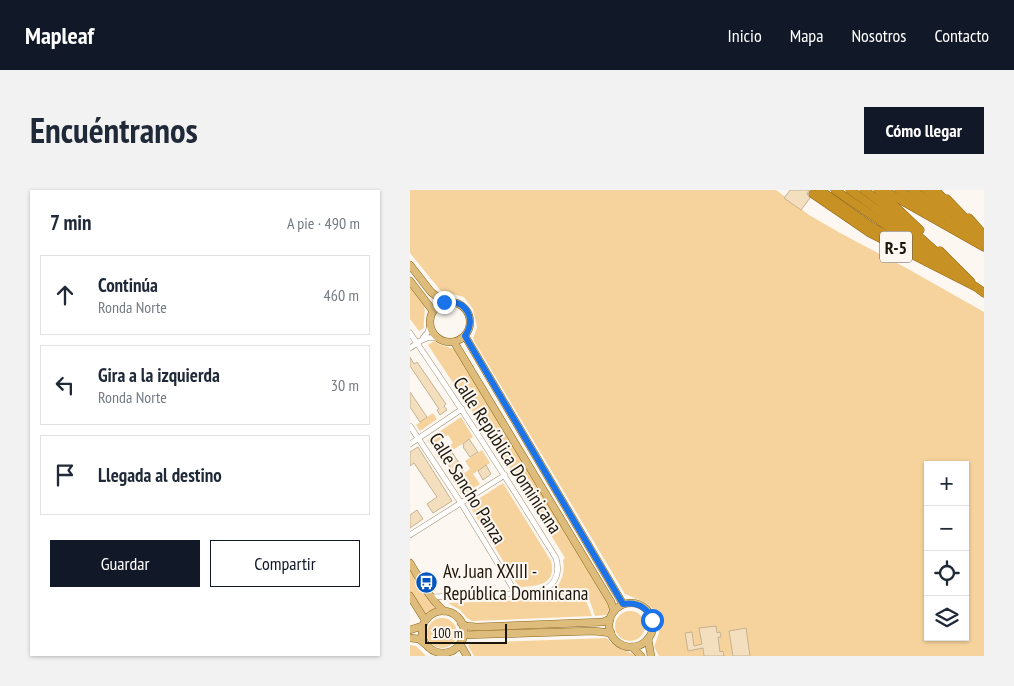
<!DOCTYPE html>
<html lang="es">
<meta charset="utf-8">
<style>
body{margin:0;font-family:"PT Sans Narrow",sans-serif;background:#f2f2f3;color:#1f2937}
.controls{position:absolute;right:15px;bottom:15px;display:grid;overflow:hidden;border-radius:0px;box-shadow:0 1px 4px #0004}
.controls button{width:45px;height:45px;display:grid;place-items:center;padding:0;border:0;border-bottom:1px solid #e0e1e3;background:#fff;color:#1f2937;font:25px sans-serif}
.scale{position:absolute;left:15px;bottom:12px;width:82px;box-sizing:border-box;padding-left:5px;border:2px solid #1c1509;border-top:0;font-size:14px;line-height:18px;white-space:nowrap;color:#1c1509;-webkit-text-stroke:4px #fcf7f1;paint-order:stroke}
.stop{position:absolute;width:15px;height:15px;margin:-11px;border:4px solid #1a73e8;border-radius:50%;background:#fff}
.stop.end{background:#1a73e8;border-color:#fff;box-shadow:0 1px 5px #0008}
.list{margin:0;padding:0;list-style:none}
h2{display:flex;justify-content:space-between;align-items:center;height:65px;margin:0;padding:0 20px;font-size:21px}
h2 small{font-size:16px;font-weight:400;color:#747a83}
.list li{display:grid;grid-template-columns:32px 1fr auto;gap:15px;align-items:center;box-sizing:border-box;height:80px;margin:0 10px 10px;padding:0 10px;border:1px solid #e0e1e3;border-radius:0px}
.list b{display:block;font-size:19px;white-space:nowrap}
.list p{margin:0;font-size:16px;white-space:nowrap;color:#747a83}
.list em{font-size:16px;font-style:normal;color:#747a83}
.actions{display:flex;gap:10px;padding:15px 20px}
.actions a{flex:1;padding:11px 0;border:1px solid #111827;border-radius:0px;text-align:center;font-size:18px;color:#111827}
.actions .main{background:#111827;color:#fff}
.icon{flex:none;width:28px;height:28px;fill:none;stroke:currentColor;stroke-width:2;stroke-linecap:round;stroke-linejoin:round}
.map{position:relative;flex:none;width:574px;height:466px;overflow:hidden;border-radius:0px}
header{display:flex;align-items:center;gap:30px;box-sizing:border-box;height:70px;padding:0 25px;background:#111827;color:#fff}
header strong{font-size:24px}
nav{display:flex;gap:28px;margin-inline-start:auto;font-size:18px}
.intro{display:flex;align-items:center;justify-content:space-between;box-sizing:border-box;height:120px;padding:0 30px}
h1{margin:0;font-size:35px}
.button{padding:12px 22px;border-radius:0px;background:#111827;color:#fff;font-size:18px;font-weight:700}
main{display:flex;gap:30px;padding:0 30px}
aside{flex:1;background:#fff;border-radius:0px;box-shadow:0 1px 4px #0004}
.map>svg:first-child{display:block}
.green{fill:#f6d39c;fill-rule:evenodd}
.building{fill:#f3debd;stroke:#c6b292}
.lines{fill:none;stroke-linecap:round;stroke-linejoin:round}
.minor-casing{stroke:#a08d6e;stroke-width:6}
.major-casing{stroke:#8c661b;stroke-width:8}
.highway-casing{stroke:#8c661b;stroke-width:9}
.minor{stroke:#fff;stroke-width:5}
.major{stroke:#debd7c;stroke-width:7}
.highway{stroke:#c89124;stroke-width:8}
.route{stroke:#1a73e8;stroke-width:6}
.labels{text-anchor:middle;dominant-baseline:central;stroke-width:4;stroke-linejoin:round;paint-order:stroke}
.shield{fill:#fcf7f1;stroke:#5f594f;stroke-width:1}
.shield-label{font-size:18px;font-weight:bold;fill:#1c1509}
.street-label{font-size:19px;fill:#1c1509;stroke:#fcf7f1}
.poi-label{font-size:19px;fill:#1c1509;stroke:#fcf7f1;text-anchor:start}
</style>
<header>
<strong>Mapleaf</strong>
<nav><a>Inicio</a><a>Mapa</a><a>Nosotros</a><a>Contacto</a></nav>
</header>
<div class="intro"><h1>Encuéntranos</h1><a class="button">Cómo llegar</a></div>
<main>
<aside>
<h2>7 min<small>A pie · 490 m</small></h2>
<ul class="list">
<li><svg class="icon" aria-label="ahead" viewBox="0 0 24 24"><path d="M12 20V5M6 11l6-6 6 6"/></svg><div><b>Continúa</b><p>Ronda Norte</p></div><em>460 m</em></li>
<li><svg class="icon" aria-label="left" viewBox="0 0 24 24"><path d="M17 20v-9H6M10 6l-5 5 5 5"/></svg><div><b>Gira a la izquierda</b><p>Ronda Norte</p></div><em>30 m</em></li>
<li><svg class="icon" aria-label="arrive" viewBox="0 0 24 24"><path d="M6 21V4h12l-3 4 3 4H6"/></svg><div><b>Llegada al destino</b></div></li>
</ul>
<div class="actions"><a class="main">Guardar</a><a>Compartir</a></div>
</aside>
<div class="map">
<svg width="574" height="466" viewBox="0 0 574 466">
<rect width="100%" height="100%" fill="#fcf7f1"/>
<g class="green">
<path d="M0,0h366l33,25 33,19 66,35 76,43v344h-325l-5,-9 5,-14v-20l-15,-11 -19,-8 -152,-255 4,-12 -4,-18 -9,-12 -23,-6 -31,-38zM518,275h37v172h-37z"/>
<path d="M0,94c5,7 13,14 14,22 2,7 -1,14 0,22l-5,3 -9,-12z"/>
<path d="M24,151l7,4 13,4 29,46 126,210v5l-3,5 -11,1 -8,-23 -3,2 -41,1c16,-6 23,-20 20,-36l2,-2 -54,-88 -83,-125z"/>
<polygon points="23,223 27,229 10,241 6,235"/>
<polygon points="51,227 63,247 29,269 26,265 43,253 38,245 21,256 17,250"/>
<polygon points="72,260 80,273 63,284 70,294 52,305 43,291 60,279 55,271"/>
<path d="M93,293l48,78c6,24 -14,25 -32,26l-50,-82z"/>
<polygon points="0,378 25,419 15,425 14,425 0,402"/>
<polygon points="175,408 182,426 62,431 57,428 50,420 38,413"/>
<circle cx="220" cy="436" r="15"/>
<circle cx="32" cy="443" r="15"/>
<path d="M197,448c10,13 17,10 29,18h-162l-6,-10 2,-3z"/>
<polygon points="0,455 6,456 16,466 0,466"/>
</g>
<g class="building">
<polygon points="380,0 399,0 397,4 400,8 391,20 374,8"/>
<polygon points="0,167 4,174 7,172 36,214 34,216 37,220 30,225 27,220 29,219 0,176"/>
<polygon points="0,202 17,227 10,232 0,217"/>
<polygon points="59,249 68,262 60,267 53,257 54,256 53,254"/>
<polygon points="8,257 42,311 23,323 17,314 27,307 4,273 0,276 0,262"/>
<polygon points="41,261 54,280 52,281 54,284 47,288 33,266"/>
<polygon points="76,275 81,284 73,290 68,281"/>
<polygon points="7,320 13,329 0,338 0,325"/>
<polygon points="306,436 307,443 310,442 311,447 308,447 310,462 313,461 314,466 294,466 293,458 278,461 275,443 282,442 284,456 292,454 289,438"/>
<polygon points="336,438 340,466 323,466 319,441"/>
</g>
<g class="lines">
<defs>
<g id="minor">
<path d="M0,143c51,74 99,149 146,225 5,18 -2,29 -19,35l-106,4"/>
<polyline points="13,148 18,142 20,134"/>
<path d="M0,158c9,-6 15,-12 26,-10"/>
<polyline points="0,236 51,313 106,403"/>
<polyline points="0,254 52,219"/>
<polyline points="0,345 95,285"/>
</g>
<g id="major">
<polyline points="0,75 21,102 34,112"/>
<polyline points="0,91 23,121"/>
<circle cx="40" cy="132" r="20"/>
<polyline points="55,146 213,414"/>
<polyline points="44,152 201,412 204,421"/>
<path d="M0,373c10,16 19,35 34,48"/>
<polyline points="0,406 15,430"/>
<circle cx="221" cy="435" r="22"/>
<circle cx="33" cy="442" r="21"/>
<polyline points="51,433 56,436 67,437 193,432 200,429"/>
<polyline points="0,440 12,436"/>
<polyline points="53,445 184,441 201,443"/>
<polyline points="0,448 9,449 15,454"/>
<polyline points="238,449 241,466"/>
<polyline points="50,454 57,466"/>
<polyline points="222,457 231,466"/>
</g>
<g id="highway">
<polyline points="410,0 462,37 493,54"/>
<polyline points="425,0 496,49"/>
<polyline points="440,0 469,21 499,45"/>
<polyline points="454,0 469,11 531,66"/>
<polyline points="468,0 510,40"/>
<polyline points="475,0 482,5 574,57"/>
<polyline points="489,0 532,28"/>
<polyline points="503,0 536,25"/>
<polyline points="516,0 561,39"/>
<polyline points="525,0 539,14"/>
<polyline points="403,4 460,43 566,97 574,103"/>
<polyline points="537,9 560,33"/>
<polyline points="530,24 558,43"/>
<polyline points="559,28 574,45"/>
<polyline points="556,37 574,52"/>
<polyline points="493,43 548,84"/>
<polyline points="489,49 524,71"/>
<polyline points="530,61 561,92"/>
</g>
</defs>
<use href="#minor" class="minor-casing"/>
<use href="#major" class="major-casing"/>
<use href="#highway" class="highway-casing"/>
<use href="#minor" class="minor"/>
<use href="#major" class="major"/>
<use href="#highway" class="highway"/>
</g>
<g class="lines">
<path class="route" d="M34,112c22,-3 33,16 21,34l158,268c15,-2 24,3 29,16"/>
</g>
<defs>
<symbol id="bus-disc" viewBox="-11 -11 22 22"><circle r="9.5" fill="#0555bf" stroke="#fcf7f1"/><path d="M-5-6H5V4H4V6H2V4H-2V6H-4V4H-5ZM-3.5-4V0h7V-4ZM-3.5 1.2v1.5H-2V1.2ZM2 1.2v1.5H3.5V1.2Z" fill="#fff"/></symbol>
</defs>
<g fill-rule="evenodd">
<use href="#bus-disc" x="4" y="380" width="25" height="25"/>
</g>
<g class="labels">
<rect class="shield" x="470" y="41.5" width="32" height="31" rx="4"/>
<g class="shield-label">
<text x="486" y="57">R-5</text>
</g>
<g class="street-label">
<text transform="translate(98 265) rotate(57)">Calle República Dominicana</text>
<text transform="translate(58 298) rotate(58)">Calle Sancho Panza</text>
</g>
<g class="poi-label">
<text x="33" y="381">Av. Juan XXIII -<tspan x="33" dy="22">República Dominicana</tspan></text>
</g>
</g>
</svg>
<div class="controls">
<button>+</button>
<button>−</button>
<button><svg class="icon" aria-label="locate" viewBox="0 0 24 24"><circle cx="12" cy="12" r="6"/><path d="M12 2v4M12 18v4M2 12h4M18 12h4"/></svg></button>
<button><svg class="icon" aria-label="layers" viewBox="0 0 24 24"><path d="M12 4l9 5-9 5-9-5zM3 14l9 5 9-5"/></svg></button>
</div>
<div class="scale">100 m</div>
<div class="stop" style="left:242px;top:430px"></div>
<div class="stop end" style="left:34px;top:112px"></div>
</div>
</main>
